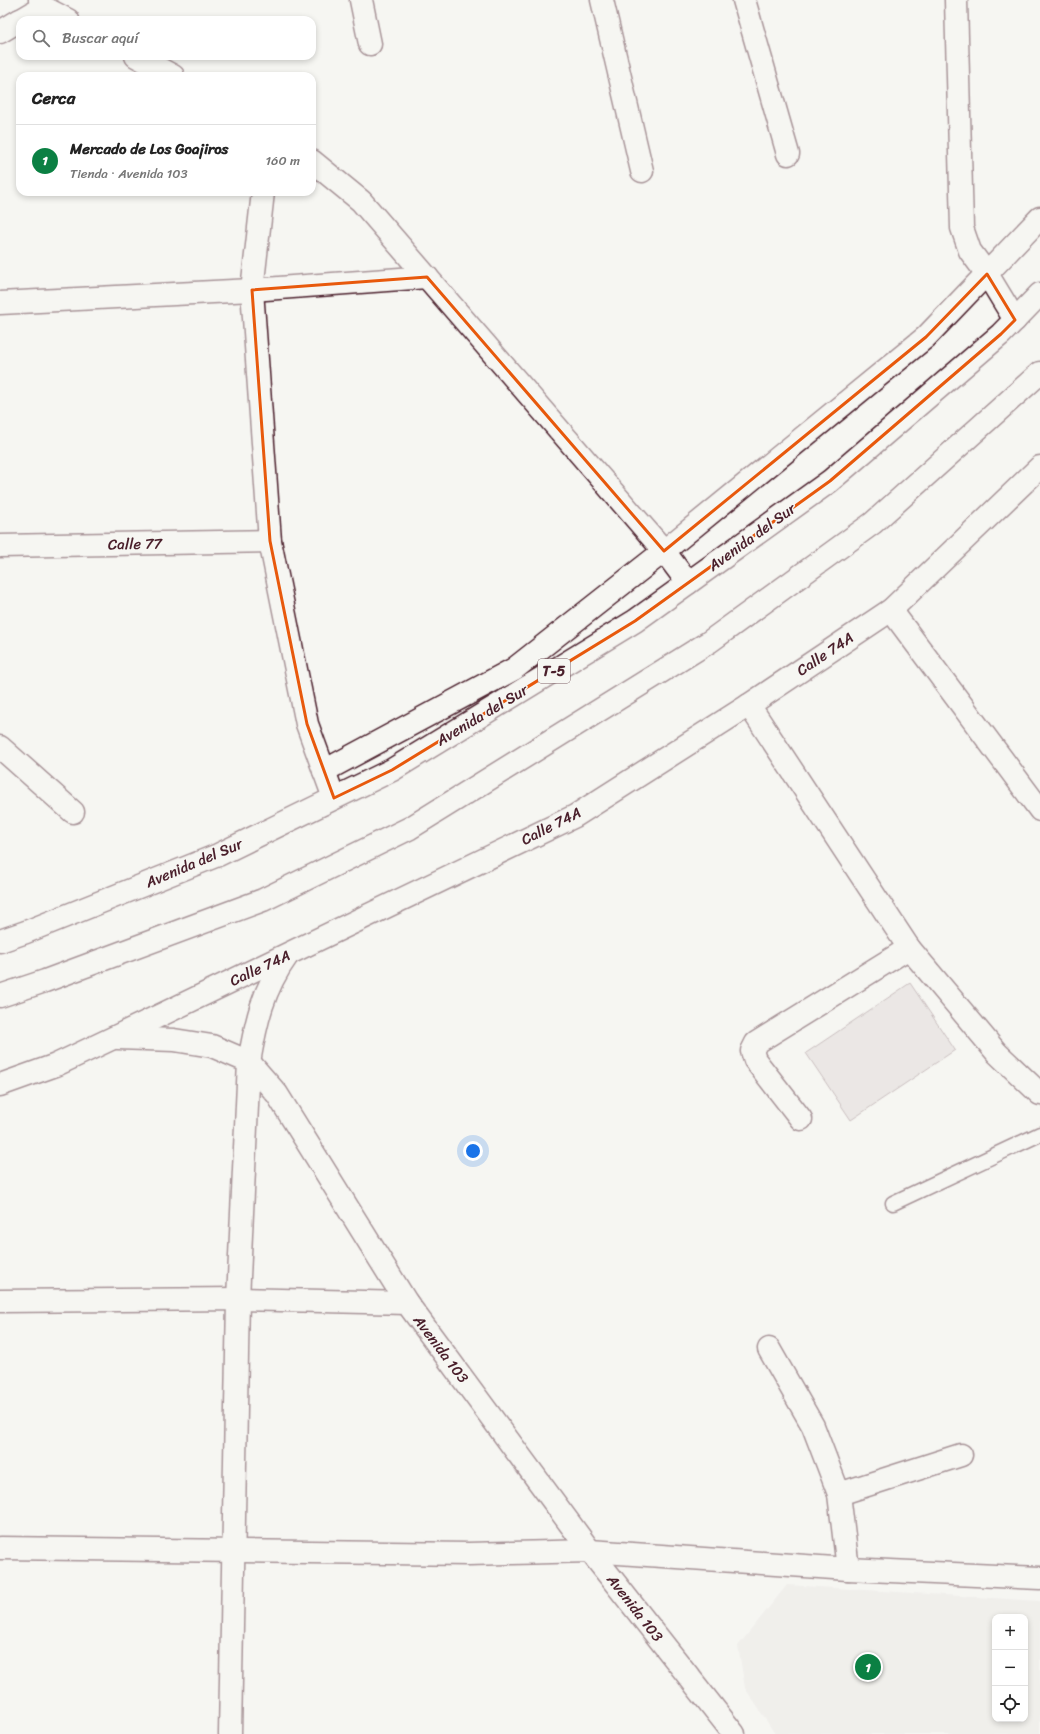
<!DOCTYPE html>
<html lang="es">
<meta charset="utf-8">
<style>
body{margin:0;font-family:Sriracha,sans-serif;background:#f6f6f6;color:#222}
.controls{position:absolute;right:12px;bottom:12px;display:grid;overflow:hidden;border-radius:8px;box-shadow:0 2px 6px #0003}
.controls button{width:36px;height:36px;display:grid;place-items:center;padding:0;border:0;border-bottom:1px solid #e0e0e0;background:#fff;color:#222;font:20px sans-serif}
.you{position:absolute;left:473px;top:1151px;width:14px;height:14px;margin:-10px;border:3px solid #fff;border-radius:50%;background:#1a73e8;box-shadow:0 0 0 6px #1a73e833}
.badge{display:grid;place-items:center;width:26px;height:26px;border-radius:50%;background:#0b8043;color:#fff;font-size:13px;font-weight:700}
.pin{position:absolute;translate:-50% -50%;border:2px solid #fff;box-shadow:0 1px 4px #0006}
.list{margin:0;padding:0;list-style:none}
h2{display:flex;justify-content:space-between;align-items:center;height:52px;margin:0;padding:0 16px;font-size:17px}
h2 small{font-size:13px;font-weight:400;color:#767676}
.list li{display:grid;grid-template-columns:26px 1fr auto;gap:12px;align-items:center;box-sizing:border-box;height:72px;padding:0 16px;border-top:1px solid #e0e0e0}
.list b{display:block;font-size:15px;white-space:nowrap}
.list p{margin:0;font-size:13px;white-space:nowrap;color:#767676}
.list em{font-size:13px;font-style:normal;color:#767676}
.icon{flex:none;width:22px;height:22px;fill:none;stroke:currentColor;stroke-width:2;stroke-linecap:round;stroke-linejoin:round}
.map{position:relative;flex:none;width:1040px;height:1734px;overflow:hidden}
.search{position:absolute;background:#fff;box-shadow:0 2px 6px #0003;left:16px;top:16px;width:300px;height:44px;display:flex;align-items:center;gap:10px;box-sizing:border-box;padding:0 14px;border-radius:12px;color:#767676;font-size:15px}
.panel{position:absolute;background:#fff;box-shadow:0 2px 6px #0003;left:16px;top:72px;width:300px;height:124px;border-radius:12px}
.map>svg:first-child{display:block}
.built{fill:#e9e6e3;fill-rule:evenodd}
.pitch{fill:#ddd6d5;stroke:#947a80}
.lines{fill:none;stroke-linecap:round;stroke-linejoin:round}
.lane-casing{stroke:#4a1f2b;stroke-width:17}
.street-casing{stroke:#4a1f2b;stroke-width:25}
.highway-casing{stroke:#4a1f2b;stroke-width:25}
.lane{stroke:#f6f6f2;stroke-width:14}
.street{stroke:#f6f6f2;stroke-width:22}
.highway{stroke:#f6f6f2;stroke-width:22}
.marked{fill:none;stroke:#e8590c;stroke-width:3;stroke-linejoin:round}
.labels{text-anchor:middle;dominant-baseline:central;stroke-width:3;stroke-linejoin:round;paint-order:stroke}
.shield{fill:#f6f6f2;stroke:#7e6067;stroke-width:1}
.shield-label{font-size:14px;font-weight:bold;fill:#4a1f2b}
.street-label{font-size:15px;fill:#4a1f2b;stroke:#f6f6f2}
</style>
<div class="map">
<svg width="1040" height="1734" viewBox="0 0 1040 1734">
<rect width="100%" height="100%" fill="#f6f6f2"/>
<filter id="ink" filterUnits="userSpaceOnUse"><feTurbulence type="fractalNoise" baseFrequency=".025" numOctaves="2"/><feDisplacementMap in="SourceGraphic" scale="8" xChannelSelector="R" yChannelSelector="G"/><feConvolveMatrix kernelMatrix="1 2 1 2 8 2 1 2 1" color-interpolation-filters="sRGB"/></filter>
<g filter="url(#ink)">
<path class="built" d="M787,1585l253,16v133h-265l-30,-46 -7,-42zM995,1617h30v102h-30z"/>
<polygon class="pitch" points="910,983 955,1050 851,1120 806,1053"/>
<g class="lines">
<defs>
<polyline id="lane" points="893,1203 1040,1134"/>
<g id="street">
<polyline points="40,0 43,7 68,20"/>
<polyline points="361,0 370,44"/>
<polyline points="602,0 642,171"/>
<polyline points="744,0 788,154"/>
<polyline points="956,0 962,228 970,251 987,274 1015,320"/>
<polyline points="21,20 43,7"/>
<polyline points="0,32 20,20"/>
<polyline points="136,56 173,76"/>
<polyline points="312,161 361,201 664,551 688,583"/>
<polyline points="263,192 252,290 270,541 307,724 334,798"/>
<polyline points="0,303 252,290 427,277"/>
<polyline points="0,546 270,541"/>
<polyline points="891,610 1040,810"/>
<polyline points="749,705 909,948 997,1053 1040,1094"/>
<polyline points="0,747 73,812"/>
<polyline points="324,771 514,669 664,551 926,337 1040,218"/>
<polyline points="118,1038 174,1040 212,1046 249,1062 277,1094 407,1303 590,1551 734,1734"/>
<polyline points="0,1085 56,1065 115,1037 575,816 749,705 891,610 1040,467"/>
<polyline points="801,1119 755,1060 752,1051 756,1043 909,948"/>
<polyline points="0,1301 238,1299 407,1303"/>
<polyline points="769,1349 813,1426 839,1494 848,1569"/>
<polyline points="839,1494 961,1455"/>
<polyline points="0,1548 469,1554 590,1551 848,1569 1040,1578"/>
<path d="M230,1734l8,-435 11,-237c7,-40 14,-73 38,-106"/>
</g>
<g id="highway">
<polyline points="0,941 26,932 218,855 392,770 635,621 830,481 1001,334 1040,294"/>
<polyline points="0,996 45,981 263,900 410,828 709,642 873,523 1040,373"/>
</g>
</defs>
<use href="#lane" class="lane-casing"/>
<use href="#street" class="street-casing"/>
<use href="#highway" class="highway-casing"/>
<use href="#lane" class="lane"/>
<use href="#street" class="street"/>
<use href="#highway" class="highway"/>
</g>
</g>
<path d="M0 0H1040V1734H0ZM987,274l28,46 -14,14 -171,147 -195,140 -243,149 -58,28 -27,-74 -37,-183 -18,-251 175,-13 237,274 262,-214z" fill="#f6f6f2" fill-opacity=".55" fill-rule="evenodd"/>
<path class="marked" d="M987,274l28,46 -14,14 -171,147 -195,140 -243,149 -58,28 -27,-74 -37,-183 -18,-251 175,-13 237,274 262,-214z"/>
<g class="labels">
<rect class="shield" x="538" y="659" width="32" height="24" rx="3"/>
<g class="shield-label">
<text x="554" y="671">T-5</text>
</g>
<g class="street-label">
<text transform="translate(752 537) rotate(-36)">Avenida del Sur</text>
<text transform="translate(135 544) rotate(-1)">Calle 77</text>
<text transform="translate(825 654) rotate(-34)">Calle 74A</text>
<text transform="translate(482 715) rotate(-31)">Avenida del Sur</text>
<text transform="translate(551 826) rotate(-27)">Calle 74A</text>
<text transform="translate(194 863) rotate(-23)">Avenida del Sur</text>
<text transform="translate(260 968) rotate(-25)">Calle 74A</text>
<text transform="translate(441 1349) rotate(53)">Avenida 103</text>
<text transform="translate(635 1608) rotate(52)">Avenida 103</text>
</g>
</g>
</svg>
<div class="controls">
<button>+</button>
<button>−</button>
<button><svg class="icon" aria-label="locate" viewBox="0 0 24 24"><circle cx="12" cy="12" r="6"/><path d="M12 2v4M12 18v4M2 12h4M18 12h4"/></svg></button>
</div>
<div class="you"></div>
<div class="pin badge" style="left:868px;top:1667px">1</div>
<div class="search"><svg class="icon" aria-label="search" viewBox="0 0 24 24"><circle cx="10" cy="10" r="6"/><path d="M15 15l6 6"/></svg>Buscar aquí</div>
<section class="panel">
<h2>Cerca<small></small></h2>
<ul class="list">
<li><span class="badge">1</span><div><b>Mercado de Los Goajiros</b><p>Tienda · Avenida 103</p></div><em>160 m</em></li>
</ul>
</section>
</div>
